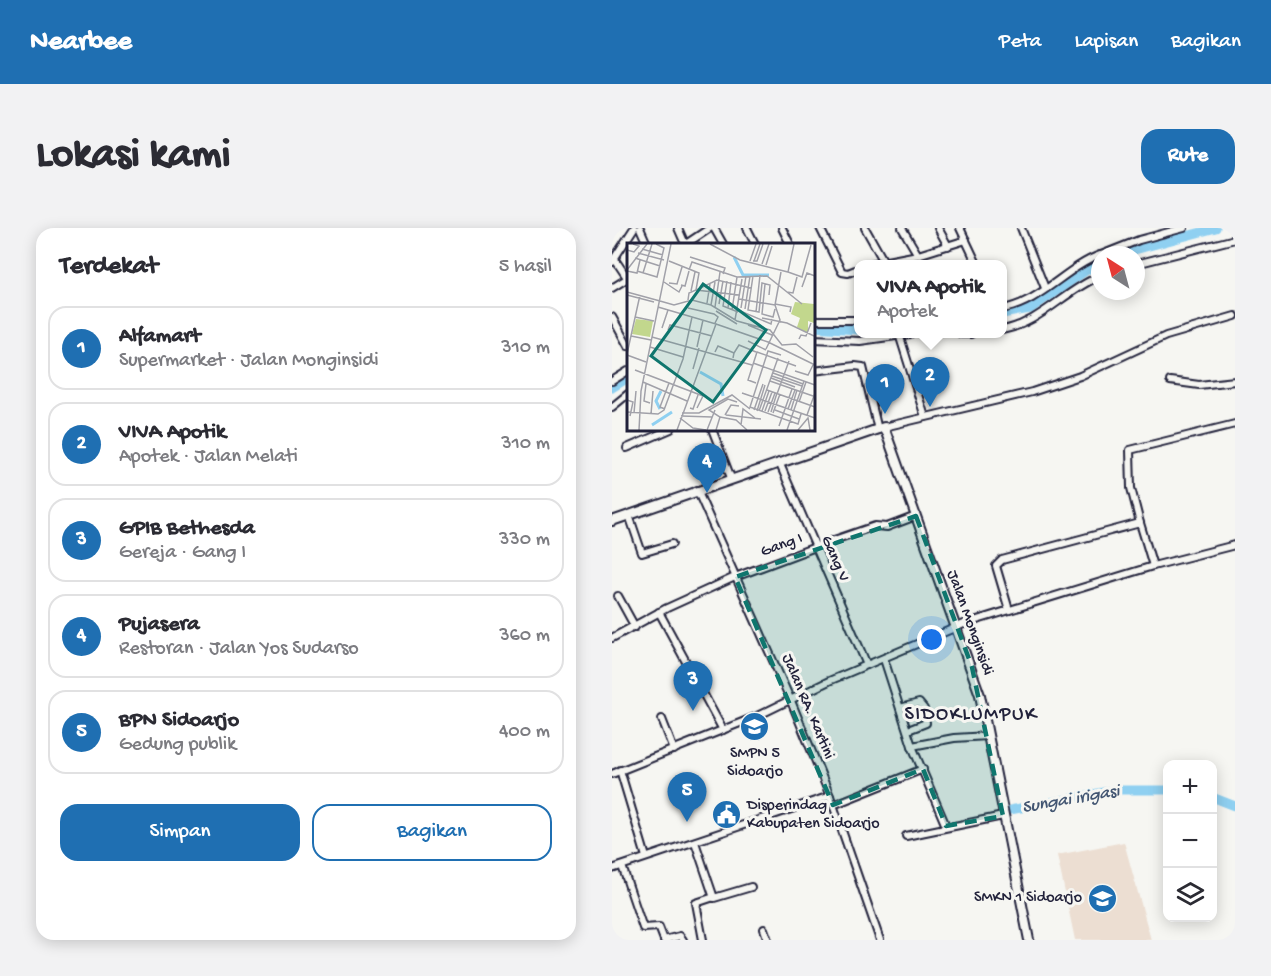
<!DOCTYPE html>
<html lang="id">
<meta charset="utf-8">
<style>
body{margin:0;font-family:"Gochi Hand",sans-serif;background:#f2f2f3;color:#2b2b33}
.controls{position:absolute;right:18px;bottom:18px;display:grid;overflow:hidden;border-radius:12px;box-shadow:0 3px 15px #0003}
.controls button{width:54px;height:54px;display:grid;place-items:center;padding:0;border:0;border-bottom:2px solid #e1e1e2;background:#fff;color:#2b2b33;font:30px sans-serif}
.compass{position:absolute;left:479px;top:18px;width:54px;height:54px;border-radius:50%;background:#fff;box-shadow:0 3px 15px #0003;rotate:324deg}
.you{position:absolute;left:320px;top:412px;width:21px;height:21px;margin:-15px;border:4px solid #fff;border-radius:50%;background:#1a73e8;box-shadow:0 0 0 9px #1a73e833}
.badge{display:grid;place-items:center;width:39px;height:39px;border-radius:50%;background:#1f6fb2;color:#fff;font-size:20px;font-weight:700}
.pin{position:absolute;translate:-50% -50px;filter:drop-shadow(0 2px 3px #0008)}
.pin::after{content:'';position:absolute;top:32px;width:21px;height:18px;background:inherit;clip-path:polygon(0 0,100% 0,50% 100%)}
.popup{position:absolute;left:242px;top:32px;width:153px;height:78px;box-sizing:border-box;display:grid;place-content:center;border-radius:12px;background:#fff;filter:drop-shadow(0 2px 4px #0005);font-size:20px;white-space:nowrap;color:#7c7c81}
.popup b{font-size:22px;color:#2b2b33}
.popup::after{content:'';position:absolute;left:50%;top:100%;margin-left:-12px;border:12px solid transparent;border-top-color:#fff}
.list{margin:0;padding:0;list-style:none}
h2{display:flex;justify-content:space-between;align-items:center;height:78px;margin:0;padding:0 24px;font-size:26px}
h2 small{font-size:20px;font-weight:400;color:#7c7c81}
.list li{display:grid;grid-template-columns:39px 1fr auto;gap:18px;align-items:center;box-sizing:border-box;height:84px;margin:0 12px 12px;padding:0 12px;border:2px solid #e1e1e2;border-radius:18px}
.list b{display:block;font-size:22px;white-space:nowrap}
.list p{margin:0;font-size:20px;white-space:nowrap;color:#7c7c81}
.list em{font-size:20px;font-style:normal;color:#7c7c81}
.actions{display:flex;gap:12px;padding:18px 24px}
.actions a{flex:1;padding:14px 0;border:2px solid #1f6fb2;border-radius:18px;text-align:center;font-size:21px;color:#1f6fb2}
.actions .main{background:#1f6fb2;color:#fff}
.icon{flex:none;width:33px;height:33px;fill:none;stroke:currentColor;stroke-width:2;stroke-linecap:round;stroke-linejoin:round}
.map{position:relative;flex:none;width:623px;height:712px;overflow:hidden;border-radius:18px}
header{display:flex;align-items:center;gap:36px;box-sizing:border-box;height:84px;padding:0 30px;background:#1f6fb2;color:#fff}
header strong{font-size:28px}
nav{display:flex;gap:33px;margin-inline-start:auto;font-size:21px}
.intro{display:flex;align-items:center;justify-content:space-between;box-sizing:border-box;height:144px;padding:0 36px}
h1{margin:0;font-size:42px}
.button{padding:15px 27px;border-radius:18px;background:#1f6fb2;color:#fff;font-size:21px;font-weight:700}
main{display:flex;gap:36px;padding:0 36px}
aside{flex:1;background:#fff;border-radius:18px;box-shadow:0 3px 15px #0003}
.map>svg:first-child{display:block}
.built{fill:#ecded2}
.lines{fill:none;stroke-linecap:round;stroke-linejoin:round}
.river{stroke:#8fd0f1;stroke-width:9}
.minor-casing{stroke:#22223b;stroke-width:10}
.major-casing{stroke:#22223b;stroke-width:12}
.minor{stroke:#f6f6f2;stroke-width:6}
.major{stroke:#f6f6f2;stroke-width:8}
.marked{fill:#0f766e;fill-opacity:0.2;stroke:#0f766e;stroke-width:4.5;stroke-dasharray:12 8;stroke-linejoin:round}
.labels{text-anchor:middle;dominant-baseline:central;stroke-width:6;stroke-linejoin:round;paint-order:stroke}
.street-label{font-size:16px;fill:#22223b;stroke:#f6f6f2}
.poi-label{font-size:16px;fill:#22223b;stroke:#f6f6f2}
.water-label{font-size:18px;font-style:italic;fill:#435672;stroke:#f6f6f2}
.quarter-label{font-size:20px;letter-spacing:1.5px;fill:#22223b;stroke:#f6f6f2}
.inset-river{fill:none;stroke:#8fd0f1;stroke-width:3}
.inset-road{fill:none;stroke:#a1a1a9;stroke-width:1.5}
.view{fill:#0f766e;fill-opacity:0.15;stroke:#0f766e;stroke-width:3}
.inset-edge{fill:none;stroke:#22223b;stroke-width:3}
</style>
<header>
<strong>Nearbee</strong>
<nav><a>Peta</a><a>Lapisan</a><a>Bagikan</a></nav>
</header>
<div class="intro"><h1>Lokasi kami</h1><a class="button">Rute</a></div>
<main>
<aside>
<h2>Terdekat<small>5 hasil</small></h2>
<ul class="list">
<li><span class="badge">1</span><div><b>Alfamart</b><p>Supermarket · Jalan Monginsidi</p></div><em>310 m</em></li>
<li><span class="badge">2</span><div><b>VIVA Apotik</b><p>Apotek · Jalan Melati</p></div><em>310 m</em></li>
<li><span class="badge">3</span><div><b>GPIB Bethesda</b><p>Gereja · Gang I</p></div><em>330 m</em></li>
<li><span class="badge">4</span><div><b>Pujasera</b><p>Restoran · Jalan Yos Sudarso</p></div><em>360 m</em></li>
<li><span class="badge">5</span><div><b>BPN Sidoarjo</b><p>Gedung publik</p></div><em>400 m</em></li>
</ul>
<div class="actions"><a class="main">Simpan</a><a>Bagikan</a></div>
</aside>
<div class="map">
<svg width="623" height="712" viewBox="0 0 623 712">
<rect width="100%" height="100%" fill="#f6f6f2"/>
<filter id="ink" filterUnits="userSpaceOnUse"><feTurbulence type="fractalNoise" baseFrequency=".0167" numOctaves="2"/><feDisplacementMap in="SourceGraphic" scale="12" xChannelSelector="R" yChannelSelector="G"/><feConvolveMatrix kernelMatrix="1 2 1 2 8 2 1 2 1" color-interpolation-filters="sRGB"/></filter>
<g filter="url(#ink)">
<polygon class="built" points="512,614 539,712 463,712 445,627"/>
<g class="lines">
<g class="river">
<polyline points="504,27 604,0"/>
<polyline points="390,86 418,81 488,33"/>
<polyline points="201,99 246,102"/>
<polyline points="0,160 16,150"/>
<polyline points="600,569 623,578"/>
<polyline points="398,582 502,562 556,562"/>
</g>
<defs>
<g id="minor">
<polyline points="28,0 35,16"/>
<polyline points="66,0 73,16"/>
<polyline points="102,0 111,16"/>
<polyline points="135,0 143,16"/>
<polyline points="170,0 178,16"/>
<polyline points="208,0 230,44 236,45 246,41"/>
<polyline points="253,0 271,32"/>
<polyline points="290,0 306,27"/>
<polyline points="326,0 336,18"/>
<polyline points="348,0 365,36"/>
<polyline points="409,0 433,60"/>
<polyline points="74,16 98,0"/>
<polyline points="489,27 527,12 572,0"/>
<polyline points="2,30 16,51"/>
<polyline points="0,34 22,0"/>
<polyline points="259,36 306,27 354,12"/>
<polyline points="524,36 623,11"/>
<polyline points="0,60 16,50"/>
<path d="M390,81c38,-6 63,-41 98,-54"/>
<polyline points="0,89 16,118"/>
<polyline points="201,92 246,92"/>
<path d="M390,102c39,-7 63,-40 98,-54"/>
<polyline points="287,106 313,189"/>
<polyline points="349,106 359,106"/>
<polyline points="201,111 248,113 298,106"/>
<polyline points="201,143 243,138 251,139 266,202"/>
<polyline points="0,153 16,143"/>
<polyline points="558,153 587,157 623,153"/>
<polyline points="0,179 16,166"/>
<polyline points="272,199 420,164 468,148 554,108 623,88"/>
<polyline points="100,201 119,250"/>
<polyline points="15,220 59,201"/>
<polyline points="167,234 255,437"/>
<polyline points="85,262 179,473 218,568 268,712"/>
<polyline points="17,287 30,325 60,316"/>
<polyline points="528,295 519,260 518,222 623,196"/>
<polyline points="6,368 23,399"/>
<polyline points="397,382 384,338 390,332 528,295 541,338"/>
<polyline points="47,384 111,502"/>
<polyline points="0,410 55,380 123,349 225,311 263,298 275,299 304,288"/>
<polyline points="272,431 300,518 334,598"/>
<polyline points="288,480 307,475 312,481 314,495 296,502"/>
<polyline points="50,491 62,522"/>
<polyline points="300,518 342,510 376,508"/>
<polyline points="8,542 34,629"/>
<polyline points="0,546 143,489 217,453 352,396 541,338 623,317"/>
<polyline points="221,577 311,541"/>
<polyline points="294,608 391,588"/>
<polyline points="83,614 102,670 139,659"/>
<polyline points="10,638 31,700 47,699 52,712"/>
<polyline points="0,641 218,568"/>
<polyline points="152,701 156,712"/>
<polyline points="52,712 68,708 71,712"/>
<polyline points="91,712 84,675 102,669"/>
</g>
<polyline id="major" points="0,293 272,199 368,467 417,712"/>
</defs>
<use href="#minor" class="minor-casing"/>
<use href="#major" class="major-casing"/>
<use href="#minor" class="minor"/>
<use href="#major" class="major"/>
</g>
</g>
<path class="marked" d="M304,288l56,151 31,149 -57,10 -23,-57 -90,36 -98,-228z"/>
<defs>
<symbol id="school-disc" viewBox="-11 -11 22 22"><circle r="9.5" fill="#1f6fb2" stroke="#f6f6f2"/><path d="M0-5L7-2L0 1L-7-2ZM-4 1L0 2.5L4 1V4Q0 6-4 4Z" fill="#fff"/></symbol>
<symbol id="civic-disc" viewBox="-11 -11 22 22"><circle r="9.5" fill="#1f6fb2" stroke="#f6f6f2"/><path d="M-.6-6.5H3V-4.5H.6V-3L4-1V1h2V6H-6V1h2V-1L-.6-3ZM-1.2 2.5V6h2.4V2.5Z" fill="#fff"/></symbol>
</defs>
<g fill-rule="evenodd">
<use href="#school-disc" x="126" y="482" width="33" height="33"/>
<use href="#civic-disc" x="98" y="570" width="33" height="33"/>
<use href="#school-disc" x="474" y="654" width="33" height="33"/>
</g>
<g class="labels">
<g class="street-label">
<text transform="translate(170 318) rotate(-20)">Gang I</text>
<text transform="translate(222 331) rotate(66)">Gang V</text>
<text transform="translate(357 395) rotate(70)">Jalan Monginsidi</text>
<text transform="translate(195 479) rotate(67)">Jalan RA. Kartini</text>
</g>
<g class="poi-label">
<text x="143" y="526">SMPN 5<tspan x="143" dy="18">Sidoarjo</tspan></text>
<text x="135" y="578" text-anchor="start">Disperindag<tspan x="135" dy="18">Kabupaten Sidoarjo</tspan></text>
<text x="470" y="670" text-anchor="end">SMKN 1 Sidoarjo</text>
</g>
<g class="water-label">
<text transform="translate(459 572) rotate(-10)">Sungai irigasi</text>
</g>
<g class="quarter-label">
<text x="359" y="487">SIDOKLUMPUK</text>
</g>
</g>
<g transform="translate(15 15)">
<rect width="188" height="188" fill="#f6f6f2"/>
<path d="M168,59l19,2v19l-6,-2v12l-11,-6 3,-9 -9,-4z" fill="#c2d78d"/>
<path d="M9,76l17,2 -3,16 -18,-3z" fill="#c2d78d"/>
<path class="inset-river" d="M107,14l9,18h26M73,129l21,12 2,12M33,166l-4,-8 5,-10M25,182l20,-13"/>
<path class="inset-road" d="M83,1l30,16 48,12 6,-28M15,6l21,6M0,7l7,2 5,-6 -6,-2M11,10l26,7M63,14l35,11 -2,6M8,15l25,8M42,18l30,12 -3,17 -7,3 -1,7M123,18l6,-17M126,18h4l6,-17M127,18l6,-17M135,21l7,-20M139,22l6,-19M0,27l20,-26M62,27l3,-8 45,15 -5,33M0,28l10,2 3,-13M10,28l20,6 7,-29 -8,-4M161,29l14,5 9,-32M16,30l9,-29M126,33l-5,34 11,2 3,-29 8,2 -1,10M110,34l30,-1 35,28M100,38l-4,25 15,6M37,39l15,10 3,-6M42,40l8,1 5,-17M138,41l-3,30 11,3 2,-8M54,42l4,1 4,-15M175,44l5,-14 8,3M64,48l4,-19M0,49l33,9M160,49l6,1 4,-16M0,52l27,7M112,52l-43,-5 21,-10 34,8M112,56l36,6M33,58l14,4 18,-5 19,5 26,16 33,9 12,15 14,-1 17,13M80,60l3,-19M92,61l4,-23M148,61l16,3 -1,5M84,62l4,-23M31,64l58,17 -39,106M88,64l5,-35M61,65l26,6 4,3 -3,6M101,65l3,-26M114,65l5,-32M118,66l5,-33M111,67l33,14 1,-5M89,68l21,13M129,69l4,-37M8,74l19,4M135,75l25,5 27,13M108,77l7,-41M89,81l52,18 47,23M121,82l24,10M35,85l6,-18M41,87l2,-5 42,11M4,93l20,4M25,94l100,28M172,96l2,-4 5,1 5,-13M121,98l18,9M23,104l33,10M70,104l6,-27M139,106l14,-29 -5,-15 6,-33M88,109l3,-6 16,7 -1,5M107,110l5,-8 17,7M0,111l13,-59M0,112l19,7M154,112l-13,-4 -18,56 48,17 3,-10M126,120l62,22M66,126l6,-21M8,127l68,26 -6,12M168,128l13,4 5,-10M146,130l30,11M145,133l30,10M144,135l24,9M143,138l43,15M16,139l44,19M129,140l-8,-3 9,-28 39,14M19,141l-2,17 6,2M140,147l48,17M115,150l73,25M150,151l12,-33M0,157l6,2 -3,14M172,159l7,-20M63,165l3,1 5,-14M38,166l-5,-2 9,-24M161,166l7,-19M127,167l9,-26M148,167l24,9M164,167l6,-20M130,168l8,-26M132,168l19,-53M135,168l7,-20M138,168l7,-19M0,169l31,2 6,-4 19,-51 9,-42M141,169l7,-19M144,169l6,-19M7,170l2,-22M55,170h17l33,-18 18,14M146,170l7,-19M24,171l2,-23M98,172l6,-10 8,1M99,172l35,4M180,172l8,-22M54,173l31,1M93,174l16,3 11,10M53,175l13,10 13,2M114,182l2,-16 12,9M152,183l13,-37M12,187l2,-39 30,-147M80,187l8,-20M89,187l4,-13 -11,-7 19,-11 9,3M160,187l17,-49M171,187l10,-12 2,12"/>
<path class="view" d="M76,41l63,46 -53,72 -62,-46z"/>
<rect width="188" height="188" class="inset-edge"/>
</g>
</svg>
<div class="controls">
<button>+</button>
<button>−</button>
<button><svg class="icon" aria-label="layers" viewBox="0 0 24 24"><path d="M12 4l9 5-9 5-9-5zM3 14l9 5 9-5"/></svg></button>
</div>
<svg class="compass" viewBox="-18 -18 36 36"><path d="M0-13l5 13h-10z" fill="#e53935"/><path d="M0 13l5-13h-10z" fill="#7c7c81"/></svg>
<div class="you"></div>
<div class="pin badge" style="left:273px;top:186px">1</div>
<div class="pin badge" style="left:318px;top:179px">2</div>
<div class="popup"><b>VIVA Apotik</b>Apotek</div>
<div class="pin badge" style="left:81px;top:483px">3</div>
<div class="pin badge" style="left:95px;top:265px">4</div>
<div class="pin badge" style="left:75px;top:594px">5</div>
</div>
</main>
